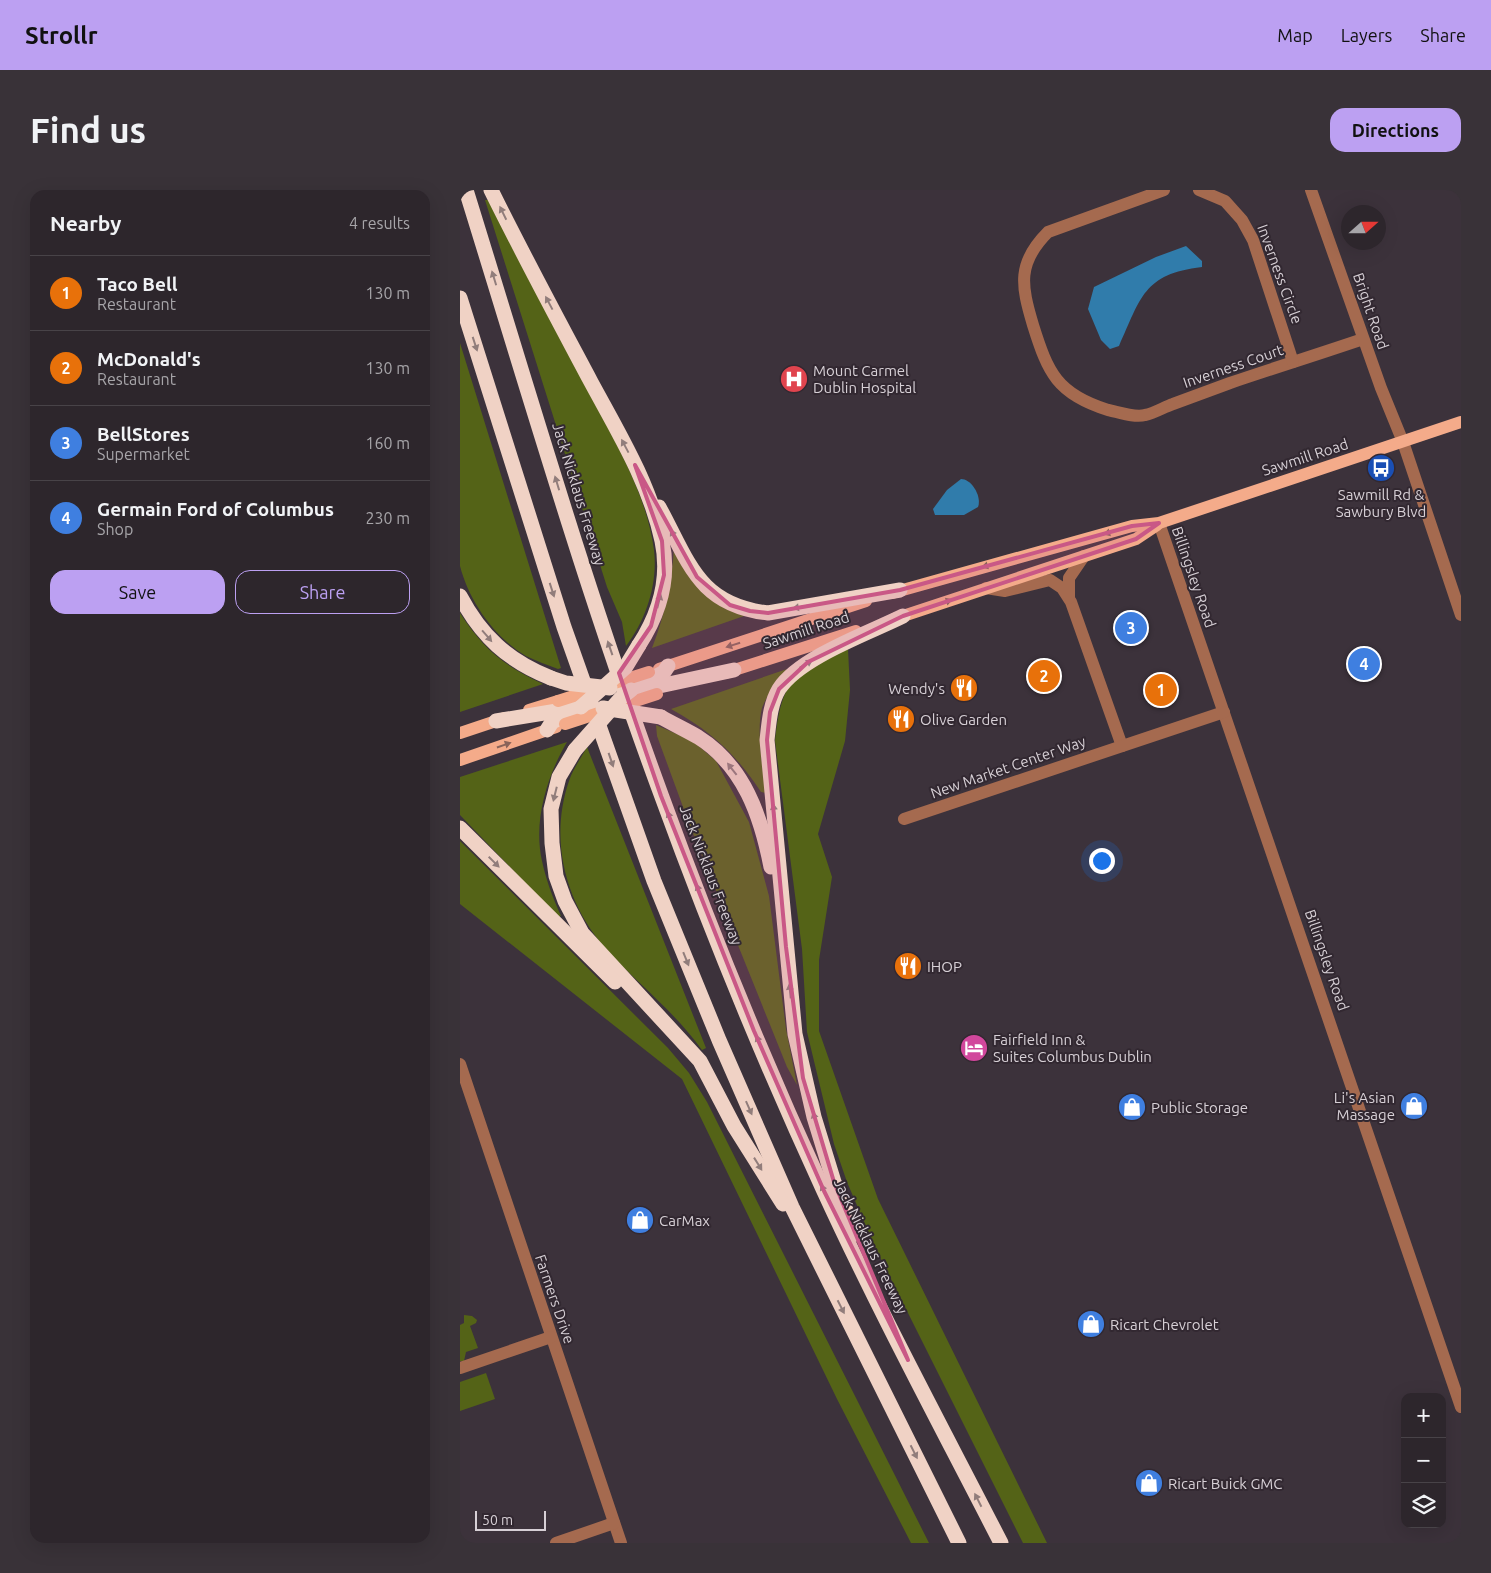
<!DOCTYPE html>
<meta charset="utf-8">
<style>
body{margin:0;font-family:Ubuntu,sans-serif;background:#393238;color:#f1f3f6}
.controls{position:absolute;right:15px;bottom:15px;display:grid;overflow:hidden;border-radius:10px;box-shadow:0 5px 20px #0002}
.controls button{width:45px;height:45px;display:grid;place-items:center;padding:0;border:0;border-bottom:1px solid #484348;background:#2d262c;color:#f1f3f6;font:25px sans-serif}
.compass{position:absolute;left:881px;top:15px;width:45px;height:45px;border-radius:50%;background:#2d262c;box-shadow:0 5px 20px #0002;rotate:69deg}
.scale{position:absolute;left:15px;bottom:12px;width:71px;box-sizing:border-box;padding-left:5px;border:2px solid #d7d0d6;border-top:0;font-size:14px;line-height:18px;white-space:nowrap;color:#d7d0d6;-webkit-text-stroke:4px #322831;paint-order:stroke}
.you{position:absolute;left:641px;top:670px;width:18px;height:18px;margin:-12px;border:4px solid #fff;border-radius:50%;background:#1a73e8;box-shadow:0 0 0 8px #1a73e833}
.badge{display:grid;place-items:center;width:32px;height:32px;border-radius:50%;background:#bca0f2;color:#fff;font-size:16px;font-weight:700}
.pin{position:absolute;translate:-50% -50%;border:2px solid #fff;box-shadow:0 1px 5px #0006}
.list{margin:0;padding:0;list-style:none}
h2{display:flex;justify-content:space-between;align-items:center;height:65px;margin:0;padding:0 20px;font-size:21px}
h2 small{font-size:16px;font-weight:400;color:#a7a5a9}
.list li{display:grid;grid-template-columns:32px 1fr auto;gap:15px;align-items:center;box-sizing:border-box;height:75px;padding:0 20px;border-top:1px solid #484348}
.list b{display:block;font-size:19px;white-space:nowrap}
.list p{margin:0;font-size:16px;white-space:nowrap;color:#a7a5a9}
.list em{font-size:16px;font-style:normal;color:#a7a5a9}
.actions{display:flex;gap:10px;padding:15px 20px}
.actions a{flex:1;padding:11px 0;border:1px solid #bca0f2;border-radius:15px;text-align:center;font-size:18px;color:#bca0f2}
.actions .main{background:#bca0f2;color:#111}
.icon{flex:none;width:28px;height:28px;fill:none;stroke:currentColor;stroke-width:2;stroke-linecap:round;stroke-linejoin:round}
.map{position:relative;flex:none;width:1001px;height:1353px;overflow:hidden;border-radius:15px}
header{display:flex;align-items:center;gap:30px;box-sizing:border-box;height:70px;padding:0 25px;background:#bca0f2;color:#111}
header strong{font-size:24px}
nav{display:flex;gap:28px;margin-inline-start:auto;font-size:18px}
.intro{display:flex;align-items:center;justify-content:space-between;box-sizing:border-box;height:120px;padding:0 30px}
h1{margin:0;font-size:35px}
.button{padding:12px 22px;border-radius:15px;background:#bca0f2;color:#111;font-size:18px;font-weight:700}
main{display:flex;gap:30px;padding:0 30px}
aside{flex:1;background:#2d262c;border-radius:15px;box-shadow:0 5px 20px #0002}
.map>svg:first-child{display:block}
.green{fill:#546317}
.water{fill:#307cab}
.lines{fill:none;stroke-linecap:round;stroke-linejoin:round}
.minor{stroke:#a56a4f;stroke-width:12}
.major{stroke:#f4ab8a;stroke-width:12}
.highway{stroke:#f0d2c5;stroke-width:15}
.major-bridge{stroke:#f4ab8a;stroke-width:12}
.highway-bridge{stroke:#f0d2c5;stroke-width:15}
.oneway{fill:#917d7b}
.oneway2{fill:#896359}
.marked{fill:#c95886;fill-opacity:0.2;stroke:#c95886;stroke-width:4;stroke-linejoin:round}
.labels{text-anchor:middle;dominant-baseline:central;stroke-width:4;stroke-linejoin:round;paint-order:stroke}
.street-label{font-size:15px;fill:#d7d0d6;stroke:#322831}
.poi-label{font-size:15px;fill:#d7d0d6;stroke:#322831;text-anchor:start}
</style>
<header>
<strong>Strollr</strong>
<nav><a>Map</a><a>Layers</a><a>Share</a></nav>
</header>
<div class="intro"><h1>Find us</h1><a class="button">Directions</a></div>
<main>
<aside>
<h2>Nearby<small>4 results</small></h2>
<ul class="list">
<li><span class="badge" style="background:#e8710a">1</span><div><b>Taco Bell</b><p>Restaurant</p></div><em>130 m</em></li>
<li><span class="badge" style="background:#e8710a">2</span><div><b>McDonald's</b><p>Restaurant</p></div><em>130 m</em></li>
<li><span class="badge" style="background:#3f7fe0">3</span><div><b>BellStores</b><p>Supermarket</p></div><em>160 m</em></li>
<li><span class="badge" style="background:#3f7fe0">4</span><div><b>Germain Ford of Columbus</b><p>Shop</p></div><em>230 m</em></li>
</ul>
<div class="actions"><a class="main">Save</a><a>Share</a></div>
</aside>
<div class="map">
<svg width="1001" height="1353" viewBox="0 0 1001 1353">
<rect width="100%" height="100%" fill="#3c323b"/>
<g class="green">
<path d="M25,10h5c32,62 64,124 96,186 27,52 60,105 68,164 4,34 -8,70 -28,96l-4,-24 -15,-35z"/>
<path d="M0,153l101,325 -3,1c-10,-4 -22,-8 -32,-13 -32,-19 -57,-55 -66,-90z"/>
<path d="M214,357l73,68 -95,33c13,-34 20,-65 22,-101z"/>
<path d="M0,423c24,37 43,52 83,71l-83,28z"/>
<path d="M388,459l2,41 -5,51 -27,93 14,43 -13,83v71l59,168 169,344h-24l-149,-298 -27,-63 -13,-38 -27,-112 -5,-83 -27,-208c3,-25 6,-54 28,-70 12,-10 31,-15 45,-22z"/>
<path d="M327,479c-9,12 -20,25 -25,39 -6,24 1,61 4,85l-5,-1c-26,-39 -49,-60 -90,-83z"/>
<polygon points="196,535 233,551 256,571 289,632 309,706 326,839 337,895 327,877 230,636 197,546"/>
<path d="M107,552c-20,34 -34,79 -25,119 4,19 11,37 19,55l-3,1 -98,-102v-38z"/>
<path d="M127,557l119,301 -4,2c-28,-39 -65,-67 -97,-102 -40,-46 -56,-109 -36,-167 4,-12 12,-23 18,-34z"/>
<polygon points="0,651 208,858 229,883 247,912 469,1353 451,1353 377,1209 222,889 0,714"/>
<polygon points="4,1125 12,1126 17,1130 16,1133 10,1136 18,1158 6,1162 4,1171 0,1171 0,1135 4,1133"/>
<polygon points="26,1183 35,1209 0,1221 0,1192"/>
</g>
<g class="water">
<path d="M726,56l16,15v6c-59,7 -61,31 -83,79l-9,3 -9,-9 -13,-31 6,-22 62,-30z"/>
<path d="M501,289c11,0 21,18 17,28l-14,8h-29l-2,-6 14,-19z"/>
</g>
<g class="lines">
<g class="minor">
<path d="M704,0l-116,42c-31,31 -27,53 -15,93 15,48 24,69 75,85 10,2 27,8 37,5 10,-2 19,-8 28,-11 19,-7 38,-14 57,-21 44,-15 89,-29 133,-44"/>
<polyline points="739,0 765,11 782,30 793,50 833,172"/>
<polyline points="851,0 921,198 943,252 1001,425"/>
<polyline points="699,333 1001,1217"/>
<polyline points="526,398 545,401 590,390 602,398 611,412 662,556"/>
<polyline points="609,408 609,388 624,366"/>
<polyline points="444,629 764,522"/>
<polyline points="0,874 161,1353"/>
<polyline points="0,1178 91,1147"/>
<polyline points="96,1353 154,1333"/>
</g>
<g class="major">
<polyline points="432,403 672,336 699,333 1001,232"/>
<polyline points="434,429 676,349 697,335"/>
<polyline points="199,479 406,411"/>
<polyline points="265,483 396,441"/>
<polyline points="69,520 98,511"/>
<polyline points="0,543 45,528"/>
<polyline points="0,570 96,537"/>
</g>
<g class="highway">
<path d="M6,0c63,203 122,407 196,607 48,132 102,264 161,392 55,120 118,237 178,354"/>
<path d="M31,0c32,65 66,128 100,192 27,50 59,102 71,159 8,37 -3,73 -23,104"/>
<polyline points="0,108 104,437 194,691 259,850 332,1017 499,1353"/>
<path d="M199,317c30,55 39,98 109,106l132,-23"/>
<path d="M0,406c21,40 48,65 91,82"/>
<polyline points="178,496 204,482 208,476"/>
<polyline points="171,500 190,498 274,480"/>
<path d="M201,527c12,7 25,13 37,20 46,29 63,79 73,130"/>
<polyline points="36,531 121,517"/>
<polyline points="87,540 92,532 113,521"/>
<polyline points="115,560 99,587 91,619 92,653 96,686 105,711 122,743 240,871 274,936 323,1014"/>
<polyline points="0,638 155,792"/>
<path d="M396,1044l-22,-52 -20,-65 -19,-83 -28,-294c2,-17 3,-36 12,-51 21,-32 90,-56 124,-73"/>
</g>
<g class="major-bridge">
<polyline points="98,511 189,482"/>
<polyline points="105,534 197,504"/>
</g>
<g class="highway-bridge">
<polyline points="91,488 106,493 150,498"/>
<polyline points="121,517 165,478 179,455"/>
<polyline points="143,518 201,527"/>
<polyline points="115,560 161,508 171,500"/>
</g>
</g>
<defs><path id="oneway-solid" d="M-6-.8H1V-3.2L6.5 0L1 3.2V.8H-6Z" transform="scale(1.25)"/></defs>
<g class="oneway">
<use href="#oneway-solid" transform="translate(43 23) rotate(-116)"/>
<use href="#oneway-solid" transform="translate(34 88) rotate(-107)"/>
<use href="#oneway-solid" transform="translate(89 113) rotate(-118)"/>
<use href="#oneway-solid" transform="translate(15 154) rotate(72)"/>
<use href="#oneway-solid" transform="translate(165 256) rotate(-118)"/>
<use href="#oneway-solid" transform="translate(97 293) rotate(-107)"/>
<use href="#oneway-solid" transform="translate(214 346) rotate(-119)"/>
<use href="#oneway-solid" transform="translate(92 400) rotate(72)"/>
<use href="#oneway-solid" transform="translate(199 411) rotate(-76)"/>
<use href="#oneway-solid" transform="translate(340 417) rotate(170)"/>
<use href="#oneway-solid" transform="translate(27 446) rotate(49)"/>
<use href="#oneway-solid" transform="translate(150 458) rotate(-109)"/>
<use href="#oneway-solid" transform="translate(346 474) rotate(-31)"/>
<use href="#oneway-solid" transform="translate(151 570) rotate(71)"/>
<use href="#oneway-solid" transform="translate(272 579) rotate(-128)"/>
<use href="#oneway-solid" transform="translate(95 604) rotate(104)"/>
<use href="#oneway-solid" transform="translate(314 621) rotate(-96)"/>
<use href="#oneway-solid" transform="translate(210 628) rotate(-111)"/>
<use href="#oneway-solid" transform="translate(34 672) rotate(45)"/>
<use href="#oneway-solid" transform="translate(239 701) rotate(-112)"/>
<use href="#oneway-solid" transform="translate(226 769) rotate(68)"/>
<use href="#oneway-solid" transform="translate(330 801) rotate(-96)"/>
<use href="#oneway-solid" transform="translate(299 852) rotate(-114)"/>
<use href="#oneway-solid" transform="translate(289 918) rotate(66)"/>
<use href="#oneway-solid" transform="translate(355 929) rotate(-106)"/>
<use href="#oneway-solid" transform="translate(298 974) rotate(58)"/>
<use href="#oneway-solid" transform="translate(364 1001) rotate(-115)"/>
<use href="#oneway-solid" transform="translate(381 1117) rotate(63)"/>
<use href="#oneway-solid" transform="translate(454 1262) rotate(63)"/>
<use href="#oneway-solid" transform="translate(518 1310) rotate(-117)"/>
</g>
<g class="oneway2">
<use href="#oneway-solid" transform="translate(651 342) rotate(163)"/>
<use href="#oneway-solid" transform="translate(529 375) rotate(164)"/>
<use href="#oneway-solid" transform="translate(485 412) rotate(-19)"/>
<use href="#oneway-solid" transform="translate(273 455) rotate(162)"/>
<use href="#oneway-solid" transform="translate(44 555) rotate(-19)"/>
</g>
<path class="marked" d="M175,275l62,112 33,28 20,6 18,2 132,-23 232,-64 27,-3 -23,16 -233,77 -95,46 -29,27 -9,23 -3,28 19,207 17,131 31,104 74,178 -84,-169 -70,-160 -93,-235 -42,-123 32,-47 13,-51 -2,-34z"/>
<defs>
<symbol id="hospital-disc" viewBox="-11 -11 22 22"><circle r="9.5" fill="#e0444e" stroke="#322831"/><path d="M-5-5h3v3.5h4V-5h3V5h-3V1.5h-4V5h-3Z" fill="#fff"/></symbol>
<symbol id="bus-disc" viewBox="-11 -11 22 22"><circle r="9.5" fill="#1a4fb4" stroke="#322831"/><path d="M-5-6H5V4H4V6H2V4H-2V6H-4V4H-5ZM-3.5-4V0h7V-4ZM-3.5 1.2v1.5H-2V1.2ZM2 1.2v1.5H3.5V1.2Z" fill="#fff"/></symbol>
<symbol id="restaurant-disc" viewBox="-11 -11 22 22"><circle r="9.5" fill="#e8710a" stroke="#322831"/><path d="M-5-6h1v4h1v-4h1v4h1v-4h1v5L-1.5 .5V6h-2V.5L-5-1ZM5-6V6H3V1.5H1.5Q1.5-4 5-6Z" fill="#fff"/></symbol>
<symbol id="hotel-disc" viewBox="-11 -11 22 22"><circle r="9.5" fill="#d1479c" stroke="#322831"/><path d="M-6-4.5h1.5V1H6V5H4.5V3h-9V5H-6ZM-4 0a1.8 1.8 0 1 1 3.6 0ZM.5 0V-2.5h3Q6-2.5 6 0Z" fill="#fff"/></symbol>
<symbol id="shop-disc" viewBox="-11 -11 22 22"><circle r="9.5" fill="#3f7fe0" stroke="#322831"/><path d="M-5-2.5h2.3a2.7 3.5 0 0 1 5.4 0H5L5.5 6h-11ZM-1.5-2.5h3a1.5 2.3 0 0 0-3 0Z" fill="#fff"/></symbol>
</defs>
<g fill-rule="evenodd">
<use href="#hospital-disc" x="318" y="173" width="32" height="32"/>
<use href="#bus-disc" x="905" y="262" width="32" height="32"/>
<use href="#restaurant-disc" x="488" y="482" width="32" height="32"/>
<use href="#restaurant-disc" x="425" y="513" width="32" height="32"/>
<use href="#restaurant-disc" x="432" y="760" width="32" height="32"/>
<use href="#hotel-disc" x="498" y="842" width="32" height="32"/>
<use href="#shop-disc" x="938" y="900" width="32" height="32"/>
<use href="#shop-disc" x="656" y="901" width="32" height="32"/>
<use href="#shop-disc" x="164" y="1014" width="32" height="32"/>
<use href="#shop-disc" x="615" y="1118" width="32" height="32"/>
<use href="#shop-disc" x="673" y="1277" width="32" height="32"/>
</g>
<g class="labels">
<g class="street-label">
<text transform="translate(820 84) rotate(70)">Inverness Circle</text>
<text transform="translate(911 121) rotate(71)">Bright Road</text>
<text transform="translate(773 176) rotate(-19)">Inverness Court</text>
<text transform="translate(845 267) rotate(-18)">Sawmill Road</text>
<text transform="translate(119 304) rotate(73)">Jack Nicklaus Freeway</text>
<text transform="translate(734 387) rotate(71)">Billingsley Road</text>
<text transform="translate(346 440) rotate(-18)">Sawmill Road</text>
<text transform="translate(548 577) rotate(-19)">New Market Center Way</text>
<text transform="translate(251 685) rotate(69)">Jack Nicklaus Freeway</text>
<text transform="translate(867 770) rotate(71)">Billingsley Road</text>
<text transform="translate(411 1056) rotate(64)">Jack Nicklaus Freeway</text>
<text transform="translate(95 1109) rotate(71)">Farmers Drive</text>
</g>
<g class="poi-label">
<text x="353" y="180">Mount Carmel<tspan x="353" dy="17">Dublin Hospital</tspan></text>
<text x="921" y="304" text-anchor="middle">Sawmill Rd &amp;<tspan x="921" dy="17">Sawbury Blvd</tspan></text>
<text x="485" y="498" text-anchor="end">Wendy's</text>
<text x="460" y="529">Olive Garden</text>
<text x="467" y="776">IHOP</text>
<text x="533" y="849">Fairfield Inn &amp;<tspan x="533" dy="17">Suites Columbus Dublin</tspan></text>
<text x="935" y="907" text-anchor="end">Li's Asian<tspan x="935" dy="17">Massage</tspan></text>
<text x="691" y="917">Public Storage</text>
<text x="199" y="1030">CarMax</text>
<text x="650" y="1134">Ricart Chevrolet</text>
<text x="708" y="1293">Ricart Buick GMC</text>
</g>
</g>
</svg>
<div class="controls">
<button>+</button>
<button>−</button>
<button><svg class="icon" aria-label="layers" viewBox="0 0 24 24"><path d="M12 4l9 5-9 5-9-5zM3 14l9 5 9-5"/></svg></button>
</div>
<svg class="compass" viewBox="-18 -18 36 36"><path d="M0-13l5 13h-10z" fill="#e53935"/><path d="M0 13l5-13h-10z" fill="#a7a5a9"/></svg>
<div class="scale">50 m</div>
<div class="you"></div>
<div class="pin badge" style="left:701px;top:500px;background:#e8710a">1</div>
<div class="pin badge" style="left:584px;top:486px;background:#e8710a">2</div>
<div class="pin badge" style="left:671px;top:438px;background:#3f7fe0">3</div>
<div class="pin badge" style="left:904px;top:474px;background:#3f7fe0">4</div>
</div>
</main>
